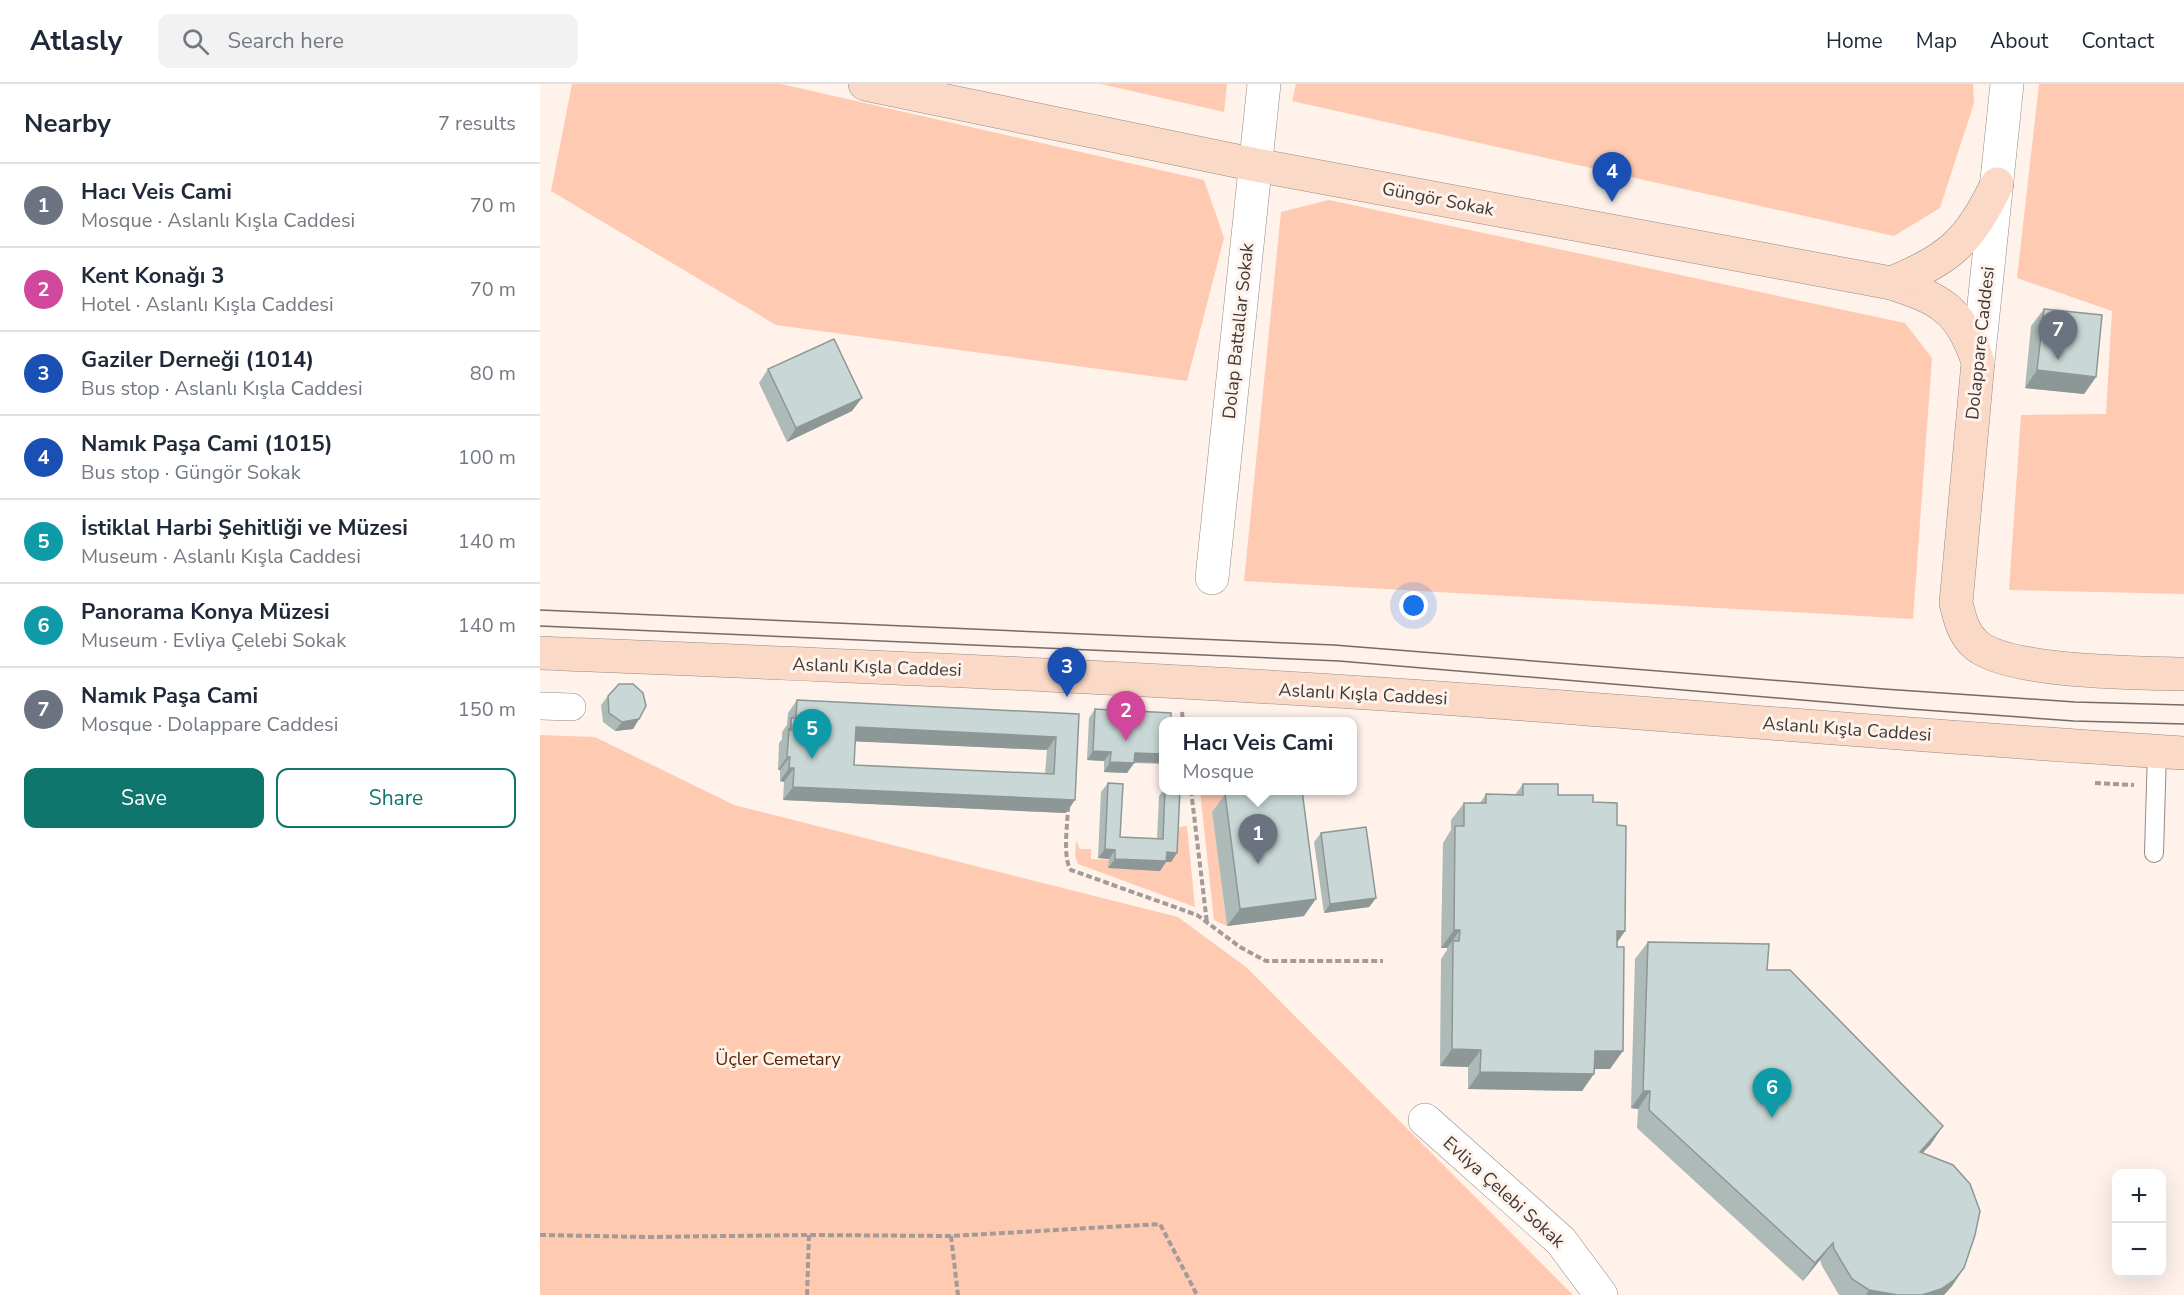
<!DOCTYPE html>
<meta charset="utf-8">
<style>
body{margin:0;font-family:"Nunito Sans",sans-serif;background:#f2f2f3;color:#1f2937}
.controls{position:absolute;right:18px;bottom:18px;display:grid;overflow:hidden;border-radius:12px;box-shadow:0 6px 24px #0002}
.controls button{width:54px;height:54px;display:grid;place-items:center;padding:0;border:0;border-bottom:2px solid #e0e1e3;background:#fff;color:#1f2937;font:30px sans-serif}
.you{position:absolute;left:874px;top:522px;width:21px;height:21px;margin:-15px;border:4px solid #fff;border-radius:50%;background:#1a73e8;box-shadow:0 0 0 9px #1a73e833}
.badge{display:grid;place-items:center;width:39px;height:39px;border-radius:50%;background:#0f766e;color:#fff;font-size:20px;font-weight:700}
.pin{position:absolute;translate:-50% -50px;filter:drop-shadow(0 2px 3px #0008)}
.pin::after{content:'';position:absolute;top:32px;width:21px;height:18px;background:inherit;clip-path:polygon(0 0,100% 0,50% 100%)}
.popup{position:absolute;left:619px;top:633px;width:198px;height:78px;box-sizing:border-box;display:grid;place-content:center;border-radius:12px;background:#fff;filter:drop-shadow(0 2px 4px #0005);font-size:20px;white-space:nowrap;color:#747a83}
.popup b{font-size:22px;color:#1f2937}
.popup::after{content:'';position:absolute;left:50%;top:100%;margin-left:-12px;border:12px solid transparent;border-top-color:#fff}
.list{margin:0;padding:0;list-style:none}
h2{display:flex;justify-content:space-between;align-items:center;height:78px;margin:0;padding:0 24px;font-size:26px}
h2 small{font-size:20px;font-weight:400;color:#747a83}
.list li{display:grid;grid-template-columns:39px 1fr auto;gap:18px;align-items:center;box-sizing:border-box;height:84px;padding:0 24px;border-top:2px solid #e0e1e3}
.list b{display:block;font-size:22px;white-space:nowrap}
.list p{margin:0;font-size:20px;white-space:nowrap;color:#747a83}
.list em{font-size:20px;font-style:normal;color:#747a83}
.actions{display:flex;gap:12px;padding:18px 24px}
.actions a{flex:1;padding:14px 0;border:2px solid #0f766e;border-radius:12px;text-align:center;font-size:21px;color:#0f766e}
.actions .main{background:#0f766e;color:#fff}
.icon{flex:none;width:33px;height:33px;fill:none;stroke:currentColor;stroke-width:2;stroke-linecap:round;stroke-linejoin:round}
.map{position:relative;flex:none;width:1644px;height:1211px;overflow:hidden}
header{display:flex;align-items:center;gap:36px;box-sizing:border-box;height:84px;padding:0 30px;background:#fff;border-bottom:2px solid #e0e1e3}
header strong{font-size:28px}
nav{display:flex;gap:33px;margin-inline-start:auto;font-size:21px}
.search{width:420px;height:54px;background:#f2f2f3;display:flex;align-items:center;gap:15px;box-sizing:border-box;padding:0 21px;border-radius:12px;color:#747a83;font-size:22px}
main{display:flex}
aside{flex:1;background:#fff}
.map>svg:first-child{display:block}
.green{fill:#fecbb2}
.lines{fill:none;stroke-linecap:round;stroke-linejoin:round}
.service-casing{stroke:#958a84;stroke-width:20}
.pedestrian-casing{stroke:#958a84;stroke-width:28}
.minor-casing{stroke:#958a84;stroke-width:34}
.tertiary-casing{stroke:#958a84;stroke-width:34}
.secondary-casing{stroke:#958a84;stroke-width:34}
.path{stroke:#a49b96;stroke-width:4;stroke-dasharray:6 3;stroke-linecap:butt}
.service{stroke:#fff;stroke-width:18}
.pedestrian{stroke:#fff;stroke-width:27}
.minor{stroke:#fff;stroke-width:33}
.tertiary{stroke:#fff;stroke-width:33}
.secondary{stroke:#fad9c6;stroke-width:33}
.tram{stroke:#736c68;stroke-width:1.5}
.wall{fill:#adbab8;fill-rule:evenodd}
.shaded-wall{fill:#8d9796}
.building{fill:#c9d8d6;stroke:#8d9796;stroke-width:1.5;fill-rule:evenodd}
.labels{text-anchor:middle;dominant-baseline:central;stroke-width:6;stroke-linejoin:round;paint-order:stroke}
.street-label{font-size:18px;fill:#3e3936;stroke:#fef2eb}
.park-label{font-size:18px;fill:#5b2501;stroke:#fef2eb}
</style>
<header>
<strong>Atlasly</strong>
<div class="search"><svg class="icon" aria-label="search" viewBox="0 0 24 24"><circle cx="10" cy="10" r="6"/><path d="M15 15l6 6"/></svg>Search here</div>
<nav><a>Home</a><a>Map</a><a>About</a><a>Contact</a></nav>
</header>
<main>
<aside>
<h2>Nearby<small>7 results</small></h2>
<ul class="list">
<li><span class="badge" style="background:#6b7280">1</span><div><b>Hacı Veis Cami</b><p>Mosque · Aslanlı Kışla Caddesi</p></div><em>70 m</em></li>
<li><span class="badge" style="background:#d1479c">2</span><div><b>Kent Konağı 3</b><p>Hotel · Aslanlı Kışla Caddesi</p></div><em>70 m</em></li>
<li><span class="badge" style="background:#1a4fb4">3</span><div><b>Gaziler Derneği (1014)</b><p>Bus stop · Aslanlı Kışla Caddesi</p></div><em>80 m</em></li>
<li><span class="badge" style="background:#1a4fb4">4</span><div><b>Namık Paşa Cami (1015)</b><p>Bus stop · Güngör Sokak</p></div><em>100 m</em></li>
<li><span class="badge" style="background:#0f9aa8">5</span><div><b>İstiklal Harbi Şehitliği ve Müzesi</b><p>Museum · Aslanlı Kışla Caddesi</p></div><em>140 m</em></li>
<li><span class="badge" style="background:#0f9aa8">6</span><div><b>Panorama Konya Müzesi</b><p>Museum · Evliya Çelebi Sokak</p></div><em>140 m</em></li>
<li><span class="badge" style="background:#6b7280">7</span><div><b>Namık Paşa Cami</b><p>Mosque · Dolappare Caddesi</p></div><em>150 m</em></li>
</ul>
<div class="actions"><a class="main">Save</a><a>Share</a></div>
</aside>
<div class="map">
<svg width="1644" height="1211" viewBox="0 0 1644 1211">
<rect width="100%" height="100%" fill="#fef2eb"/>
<g class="green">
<polygon points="32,0 241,0 664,96 684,154 647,297 236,241 11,107"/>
<polygon points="561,0 687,0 684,28"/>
<polygon points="756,0 1433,0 1434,19 1400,124 1354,152 752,17"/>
<polygon points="1499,0 1644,0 1644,510 1469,506 1481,331 1566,330 1572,227 1477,194"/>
<polygon points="789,116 1365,239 1392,274 1373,535 704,497 741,128"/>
<polygon points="0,651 55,653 194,721 638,833 706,883 1033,1211 0,1211"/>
<polygon points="660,707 688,707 672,728 687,842 674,836"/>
<polygon points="647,742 655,823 538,780 535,772 536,756 540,765 551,765 551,775 607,777 623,745"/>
</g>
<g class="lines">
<defs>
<polyline id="service" points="1614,769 1617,667"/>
<polyline id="pedestrian" points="0,622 32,623"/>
<g id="minor">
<polyline points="672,494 724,0"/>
<polyline points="885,1036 1021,1157 1061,1211"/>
</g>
<polyline id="tertiary" points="1438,278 1467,0"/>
<g id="secondary">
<path d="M325,0l391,81 635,118c50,16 70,27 87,79l-22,241c4,16 7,30 19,41 31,29 164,29 209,30"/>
<path d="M1351,199c58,-23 79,-42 106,-99"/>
<path d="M0,569c314,13 629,25 942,48 234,17 468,38 702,52"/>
</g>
</defs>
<use href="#service" class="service-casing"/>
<use href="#pedestrian" class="pedestrian-casing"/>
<use href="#minor" class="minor-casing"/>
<use href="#tertiary" class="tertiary-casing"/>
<use href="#secondary" class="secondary-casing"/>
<g class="path">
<polyline points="642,628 643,638"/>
<polyline points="1555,699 1594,701"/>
<polyline points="651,706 667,839"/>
<path d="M528,722c0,15 -6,52 3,64l126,45 43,32 26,14h117"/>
<polyline points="0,1151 107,1153 269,1151 411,1152 620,1140 657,1211"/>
<polyline points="411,1152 418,1211"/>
<polyline points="267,1211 269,1151"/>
</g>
<use href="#service" class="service"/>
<use href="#pedestrian" class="pedestrian"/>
<use href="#minor" class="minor"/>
<use href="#tertiary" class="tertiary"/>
<use href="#secondary" class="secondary"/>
<g class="tram">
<polyline points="0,526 794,561 1344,605 1535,618 1644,621"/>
<polyline points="0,542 799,577 1356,624 1534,637 1644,640"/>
</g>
</g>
<g class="wall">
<polygon points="1504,225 1556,293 1544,310 1485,304 1491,242"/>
<polygon points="228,285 312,327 247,358 219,299"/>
<polygon points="68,612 99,635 93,645 75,647 63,638 61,621"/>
<path d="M257,616l282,14 -13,99 -283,-13 1,-18 -4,-1v-11h-2l1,-27 3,-4v-7l5,-7 1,-12zM315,657l192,9 -2,24 -191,-9z"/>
<polygon points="573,619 624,638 623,680 594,679 587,689 564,688 564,677 547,676 549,634 555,625 568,626"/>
<polygon points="568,699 580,753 617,755 619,712 624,705 624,706 640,706 637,769 631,778 626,778 620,787 568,784 569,775 558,774 561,708"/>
<polygon points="983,700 1018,711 1053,718 1077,741 1085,847 1077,859 1070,985 1054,985 1042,1007 928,1005 928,983 900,982 901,875 907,866 907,864 901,864 903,759 911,746 911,736 924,719 940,719 946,710 975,711"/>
<polygon points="685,710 764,832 687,842 672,728"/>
<polygon points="781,749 836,814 829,823 784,829 774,758"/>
<polygon points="1108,858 1227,886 1391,1060 1382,1069 1424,1184 1412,1202 1404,1211 1299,1211 1282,1182 1280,1176 1263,1197 1097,1044 1098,1025 1091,1024 1095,875"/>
</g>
<g class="shaded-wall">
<polygon points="1497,286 1556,293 1544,310 1485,304"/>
<polygon points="322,314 312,327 247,358 256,344"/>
<polygon points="99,635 93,645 75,647 82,638"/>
<polygon points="316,643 516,653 507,666 306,657"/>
<polygon points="553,667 571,668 564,677 547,676"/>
<polygon points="595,669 624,670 624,679 588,678"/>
<polygon points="247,673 250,673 240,686 238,686"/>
<polygon points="570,678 594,679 587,689 564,688"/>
<polygon points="249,684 254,684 244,698 240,697"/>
<polygon points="253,703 535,716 526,729 243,716"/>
<polygon points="565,765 575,766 569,775 558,774"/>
<polygon points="627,768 637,769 631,778 626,778 620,787 568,784 575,775"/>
<polygon points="836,814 829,823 784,829 790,820"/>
<polygon points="776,815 764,832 687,842 700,825"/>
<polygon points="914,846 920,846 907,864 901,864"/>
<polygon points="1077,847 1085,847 1072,865"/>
<polygon points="912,965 941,966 928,983 900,982"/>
<polygon points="1055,967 1083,967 1070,985 1042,985"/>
<polygon points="940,988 1054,990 1042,1007 928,1005"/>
<polygon points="1103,1007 1110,1007 1098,1025 1091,1024"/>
<polygon points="1403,1042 1391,1060 1367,1086 1380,1068"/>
<polygon points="1293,1159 1280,1176 1263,1197 1275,1179"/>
<polygon points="1424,1184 1412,1202 1404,1211 1382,1211"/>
<polygon points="1329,1206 1358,1211 1326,1211"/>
</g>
<g class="building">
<polygon points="1504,225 1562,231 1556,293 1497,286"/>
<polygon points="294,255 322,314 256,344 228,285"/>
<polygon points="79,600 93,600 103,609 106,622 99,635 82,638 69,629 68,612"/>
<path d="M257,616l282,14 -4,86 -282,-13 1,-19h-5l1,-11h-3l2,-28 2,1v-12h5zM316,643l200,10 -2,37 -200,-9z"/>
<polygon points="573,619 597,620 596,627 631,629 631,638 624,638 624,670 595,669 594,679 570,678 571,668 553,667 555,625 573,626"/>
<polygon points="568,699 583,700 580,753 623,755 625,706 640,706 637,769 627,768 626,777 575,775 575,766 565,765"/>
<polygon points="983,700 1018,700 1018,711 1053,711 1053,718 1077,719 1077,741 1086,742 1085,847 1077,847 1077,863 1084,863 1083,967 1055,967 1054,990 940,988 941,966 912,965 913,857 919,857 920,846 914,846 915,742 924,742 924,719 946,719 946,710 983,711"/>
<polygon points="716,706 762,706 776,815 700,825 685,710"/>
<polygon points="826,743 836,814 790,820 781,749"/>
<polygon points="1108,858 1229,860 1227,886 1250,886 1403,1042 1380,1068 1413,1081 1430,1100 1440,1127 1435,1151 1424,1184 1414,1196 1401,1205 1382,1211 1358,1211 1329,1206 1312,1195 1294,1165 1293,1159 1275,1179 1109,1026 1110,1007 1103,1007"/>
</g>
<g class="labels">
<g class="street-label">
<text transform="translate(898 115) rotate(11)">Güngör Sokak</text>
<text transform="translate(698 247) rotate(-84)">Dolap Battallar Sokak</text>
<text transform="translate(1440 259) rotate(-84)">Dolappare Caddesi</text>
<text transform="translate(337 583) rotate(2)">Aslanlı Kışla Caddesi</text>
<text transform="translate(823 610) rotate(3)">Aslanlı Kışla Caddesi</text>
<text transform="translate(1307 645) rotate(4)">Aslanlı Kışla Caddesi</text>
<text transform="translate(964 1108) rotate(42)">Evliya Çelebi Sokak</text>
</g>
<g class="park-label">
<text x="238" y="975">Üçler Cemetary</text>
</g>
</g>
</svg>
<div class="controls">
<button>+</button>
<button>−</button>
</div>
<div class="you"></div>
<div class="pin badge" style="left:718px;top:780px;background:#6b7280">1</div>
<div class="popup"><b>Hacı Veis Cami</b>Mosque</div>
<div class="pin badge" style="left:586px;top:657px;background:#d1479c">2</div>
<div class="pin badge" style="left:527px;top:613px;background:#1a4fb4">3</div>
<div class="pin badge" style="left:1072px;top:118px;background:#1a4fb4">4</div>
<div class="pin badge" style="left:272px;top:675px;background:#0f9aa8">5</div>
<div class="pin badge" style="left:1232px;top:1034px;background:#0f9aa8">6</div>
<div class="pin badge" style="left:1518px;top:276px;background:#6b7280">7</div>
</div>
</main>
